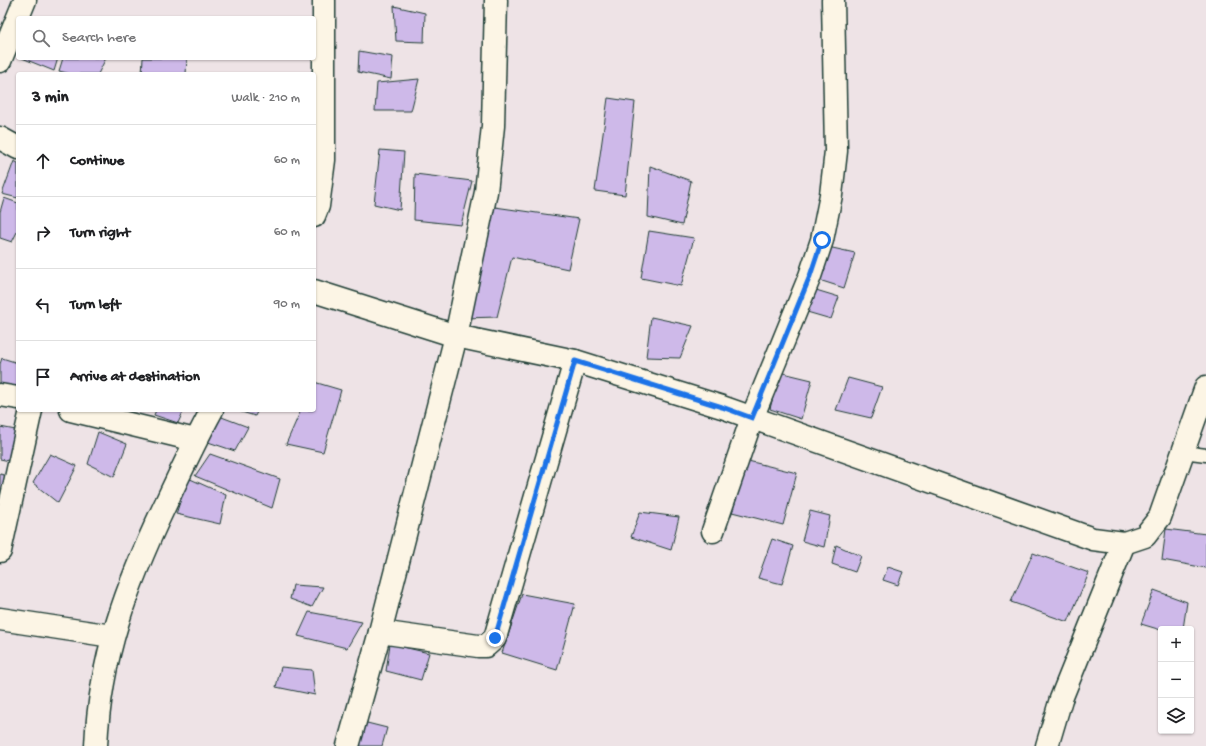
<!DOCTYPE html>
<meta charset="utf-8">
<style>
body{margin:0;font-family:"Gochi Hand",sans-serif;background:#f6f6f6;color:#202124}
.controls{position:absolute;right:12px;bottom:12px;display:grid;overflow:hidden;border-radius:4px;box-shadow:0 1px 3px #0004}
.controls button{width:36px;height:36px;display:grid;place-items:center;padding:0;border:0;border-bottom:1px solid #e0e0e0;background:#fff;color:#202124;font:20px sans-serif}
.stop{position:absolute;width:12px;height:12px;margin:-9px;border:3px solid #1a73e8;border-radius:50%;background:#fff}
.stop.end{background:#1a73e8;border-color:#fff;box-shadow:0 1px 4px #0008}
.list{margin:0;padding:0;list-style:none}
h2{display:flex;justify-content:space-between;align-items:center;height:52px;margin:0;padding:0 16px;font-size:17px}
h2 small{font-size:13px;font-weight:400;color:#757577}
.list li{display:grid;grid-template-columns:26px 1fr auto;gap:12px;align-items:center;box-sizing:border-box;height:72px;padding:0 16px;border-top:1px solid #e0e0e0}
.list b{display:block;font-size:15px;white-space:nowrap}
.list em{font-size:13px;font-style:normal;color:#757577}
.icon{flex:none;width:22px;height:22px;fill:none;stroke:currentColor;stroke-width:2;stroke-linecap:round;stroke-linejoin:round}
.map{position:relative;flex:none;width:1206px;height:746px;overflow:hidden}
.search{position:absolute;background:#fff;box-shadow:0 1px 3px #0004;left:16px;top:16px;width:300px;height:44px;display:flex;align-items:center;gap:10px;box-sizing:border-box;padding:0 14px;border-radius:4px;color:#757577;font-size:15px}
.panel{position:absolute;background:#fff;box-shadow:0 1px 3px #0004;left:16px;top:72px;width:300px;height:340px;border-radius:4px}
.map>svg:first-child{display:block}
.building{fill:#ceb9e9;stroke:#1f3d34}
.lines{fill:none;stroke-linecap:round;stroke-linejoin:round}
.lane-casing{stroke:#1f3d34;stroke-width:15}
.street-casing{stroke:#1f3d34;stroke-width:25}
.secondary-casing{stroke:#1f3d34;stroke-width:25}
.lane{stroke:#fcf5e5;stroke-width:12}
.street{stroke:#fcf5e5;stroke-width:22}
.secondary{stroke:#fcf5e5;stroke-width:22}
.route{stroke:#1a73e8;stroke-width:5}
</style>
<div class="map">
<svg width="1206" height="746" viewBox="0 0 1206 746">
<rect width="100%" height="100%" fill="#eee3e6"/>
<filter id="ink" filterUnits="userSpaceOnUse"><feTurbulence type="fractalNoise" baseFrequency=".025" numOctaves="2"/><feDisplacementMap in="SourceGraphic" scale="8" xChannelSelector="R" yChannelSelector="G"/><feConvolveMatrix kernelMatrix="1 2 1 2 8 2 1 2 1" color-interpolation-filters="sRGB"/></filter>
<g filter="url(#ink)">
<g class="building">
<polygon points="394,6 425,13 424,42 396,41"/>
<polygon points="359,51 393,57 391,79 358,72"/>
<polygon points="22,58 58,58 54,71"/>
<polygon points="63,58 106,58 98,74 71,74 59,71"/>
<polygon points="143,58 187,58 186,74 142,74"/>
<polygon points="419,79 411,111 375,111 377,83"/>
<polygon points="608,98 635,102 625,195 595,191"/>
<polygon points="380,150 404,152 400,210 374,204"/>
<polygon points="14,161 18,163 18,198 2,194"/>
<polygon points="650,166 691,181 682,225 648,217"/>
<polygon points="415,174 472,181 461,225 414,220"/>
<polygon points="4,198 18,203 18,233 17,232 12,242 0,238 0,212"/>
<polygon points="488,206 579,219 568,269 512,257 497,317 465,318"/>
<polygon points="649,231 694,238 681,286 641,278"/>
<polygon points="828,247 855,253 844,288 816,279"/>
<polygon points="816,290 839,297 831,319 807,312"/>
<polygon points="651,317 693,326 680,358 646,357"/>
<polygon points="2,358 18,363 18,390 0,383 0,364"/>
<polygon points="779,372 812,380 801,419 770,409"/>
<polygon points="848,378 882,387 871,418 836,410"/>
<polygon points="314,382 341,390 323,452 286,444 301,410 314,410"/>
<polygon points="156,410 184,410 178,423 154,415"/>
<polygon points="235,410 258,410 255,416"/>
<polygon points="219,416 248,427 235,451 208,442"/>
<polygon points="0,427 26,432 19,463 0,459"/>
<polygon points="98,432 127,444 114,477 88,464"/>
<polygon points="50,454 77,466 58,503 33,483"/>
<polygon points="210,454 280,479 272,508 195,476"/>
<polygon points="748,461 797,473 783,525 732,512"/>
<polygon points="0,474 16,478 0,505"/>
<polygon points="188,478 226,495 220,524 176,514"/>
<polygon points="810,511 830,516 824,547 802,541"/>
<polygon points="640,512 679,517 671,550 631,537"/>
<polygon points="1166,529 1206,534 1206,568 1162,560"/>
<polygon points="772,539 793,546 782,584 758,578"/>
<polygon points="836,545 861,556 855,572 832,564"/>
<polygon points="1033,553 1089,573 1068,622 1011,602"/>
<polygon points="888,567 903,572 898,585 883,580"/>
<polygon points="293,585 323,587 312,607 290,599"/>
<polygon points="1154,590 1187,602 1183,629 1161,630 1141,624"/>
<polygon points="522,594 575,604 557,670 502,653"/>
<polygon points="309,612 362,622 347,648 298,636"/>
<polygon points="390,644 429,653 421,680 386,671"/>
<polygon points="281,667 312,670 315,695 276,687"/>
<polygon points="363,722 387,728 382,746 355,746"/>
</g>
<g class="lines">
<defs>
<polyline id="lane" points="1183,452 1206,455"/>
<g id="street">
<polyline points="314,216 318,206 324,160 324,0"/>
<polyline points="0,395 18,398"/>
<polyline points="71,410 195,440"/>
<polyline points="713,531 752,418 810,276 822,240 831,195 836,151 833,0"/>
<polyline points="0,551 31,410"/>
<polyline points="0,619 112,636"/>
<polyline points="380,632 478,646 486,646 495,638 575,361"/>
<path d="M96,746c4,-90 31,-161 69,-241 15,-32 30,-64 47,-95"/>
<polyline points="348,746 380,632 456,336 486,192 493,126 496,0"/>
<polyline points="1047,746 1061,699 1124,543"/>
</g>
<g id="secondary">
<polyline points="0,61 25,0"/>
<polyline points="0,138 18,148"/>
<polyline points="314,291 456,336 575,361 722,407 1093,539 1124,543 1145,536 1160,517 1206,387"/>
</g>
</defs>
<use href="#lane" class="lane-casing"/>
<use href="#street" class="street-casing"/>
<use href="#secondary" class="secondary-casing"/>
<use href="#lane" class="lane"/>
<use href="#street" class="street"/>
<use href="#secondary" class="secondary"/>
</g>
</g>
<g class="lines" filter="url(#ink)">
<polyline class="route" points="495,638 575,361 722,407 752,418 810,276 822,240"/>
</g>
</svg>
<div class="controls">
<button>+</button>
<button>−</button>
<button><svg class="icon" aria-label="layers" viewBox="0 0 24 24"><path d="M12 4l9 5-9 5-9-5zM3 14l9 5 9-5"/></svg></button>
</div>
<div class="stop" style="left:822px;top:240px"></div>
<div class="stop end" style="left:495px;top:638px"></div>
<div class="search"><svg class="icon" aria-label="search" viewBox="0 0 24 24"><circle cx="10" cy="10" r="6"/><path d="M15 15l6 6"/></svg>Search here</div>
<section class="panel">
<h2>3 min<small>Walk · 210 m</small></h2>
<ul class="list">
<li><svg class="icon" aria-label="ahead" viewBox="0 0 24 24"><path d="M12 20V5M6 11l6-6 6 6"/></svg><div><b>Continue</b></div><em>60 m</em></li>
<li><svg class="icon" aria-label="right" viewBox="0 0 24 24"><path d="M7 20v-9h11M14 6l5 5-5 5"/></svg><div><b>Turn right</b></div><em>60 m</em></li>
<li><svg class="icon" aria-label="left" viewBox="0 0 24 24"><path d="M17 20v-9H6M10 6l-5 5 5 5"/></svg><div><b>Turn left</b></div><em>90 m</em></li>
<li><svg class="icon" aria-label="arrive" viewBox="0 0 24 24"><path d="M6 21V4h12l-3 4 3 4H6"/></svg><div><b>Arrive at destination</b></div></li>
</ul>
</section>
</div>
